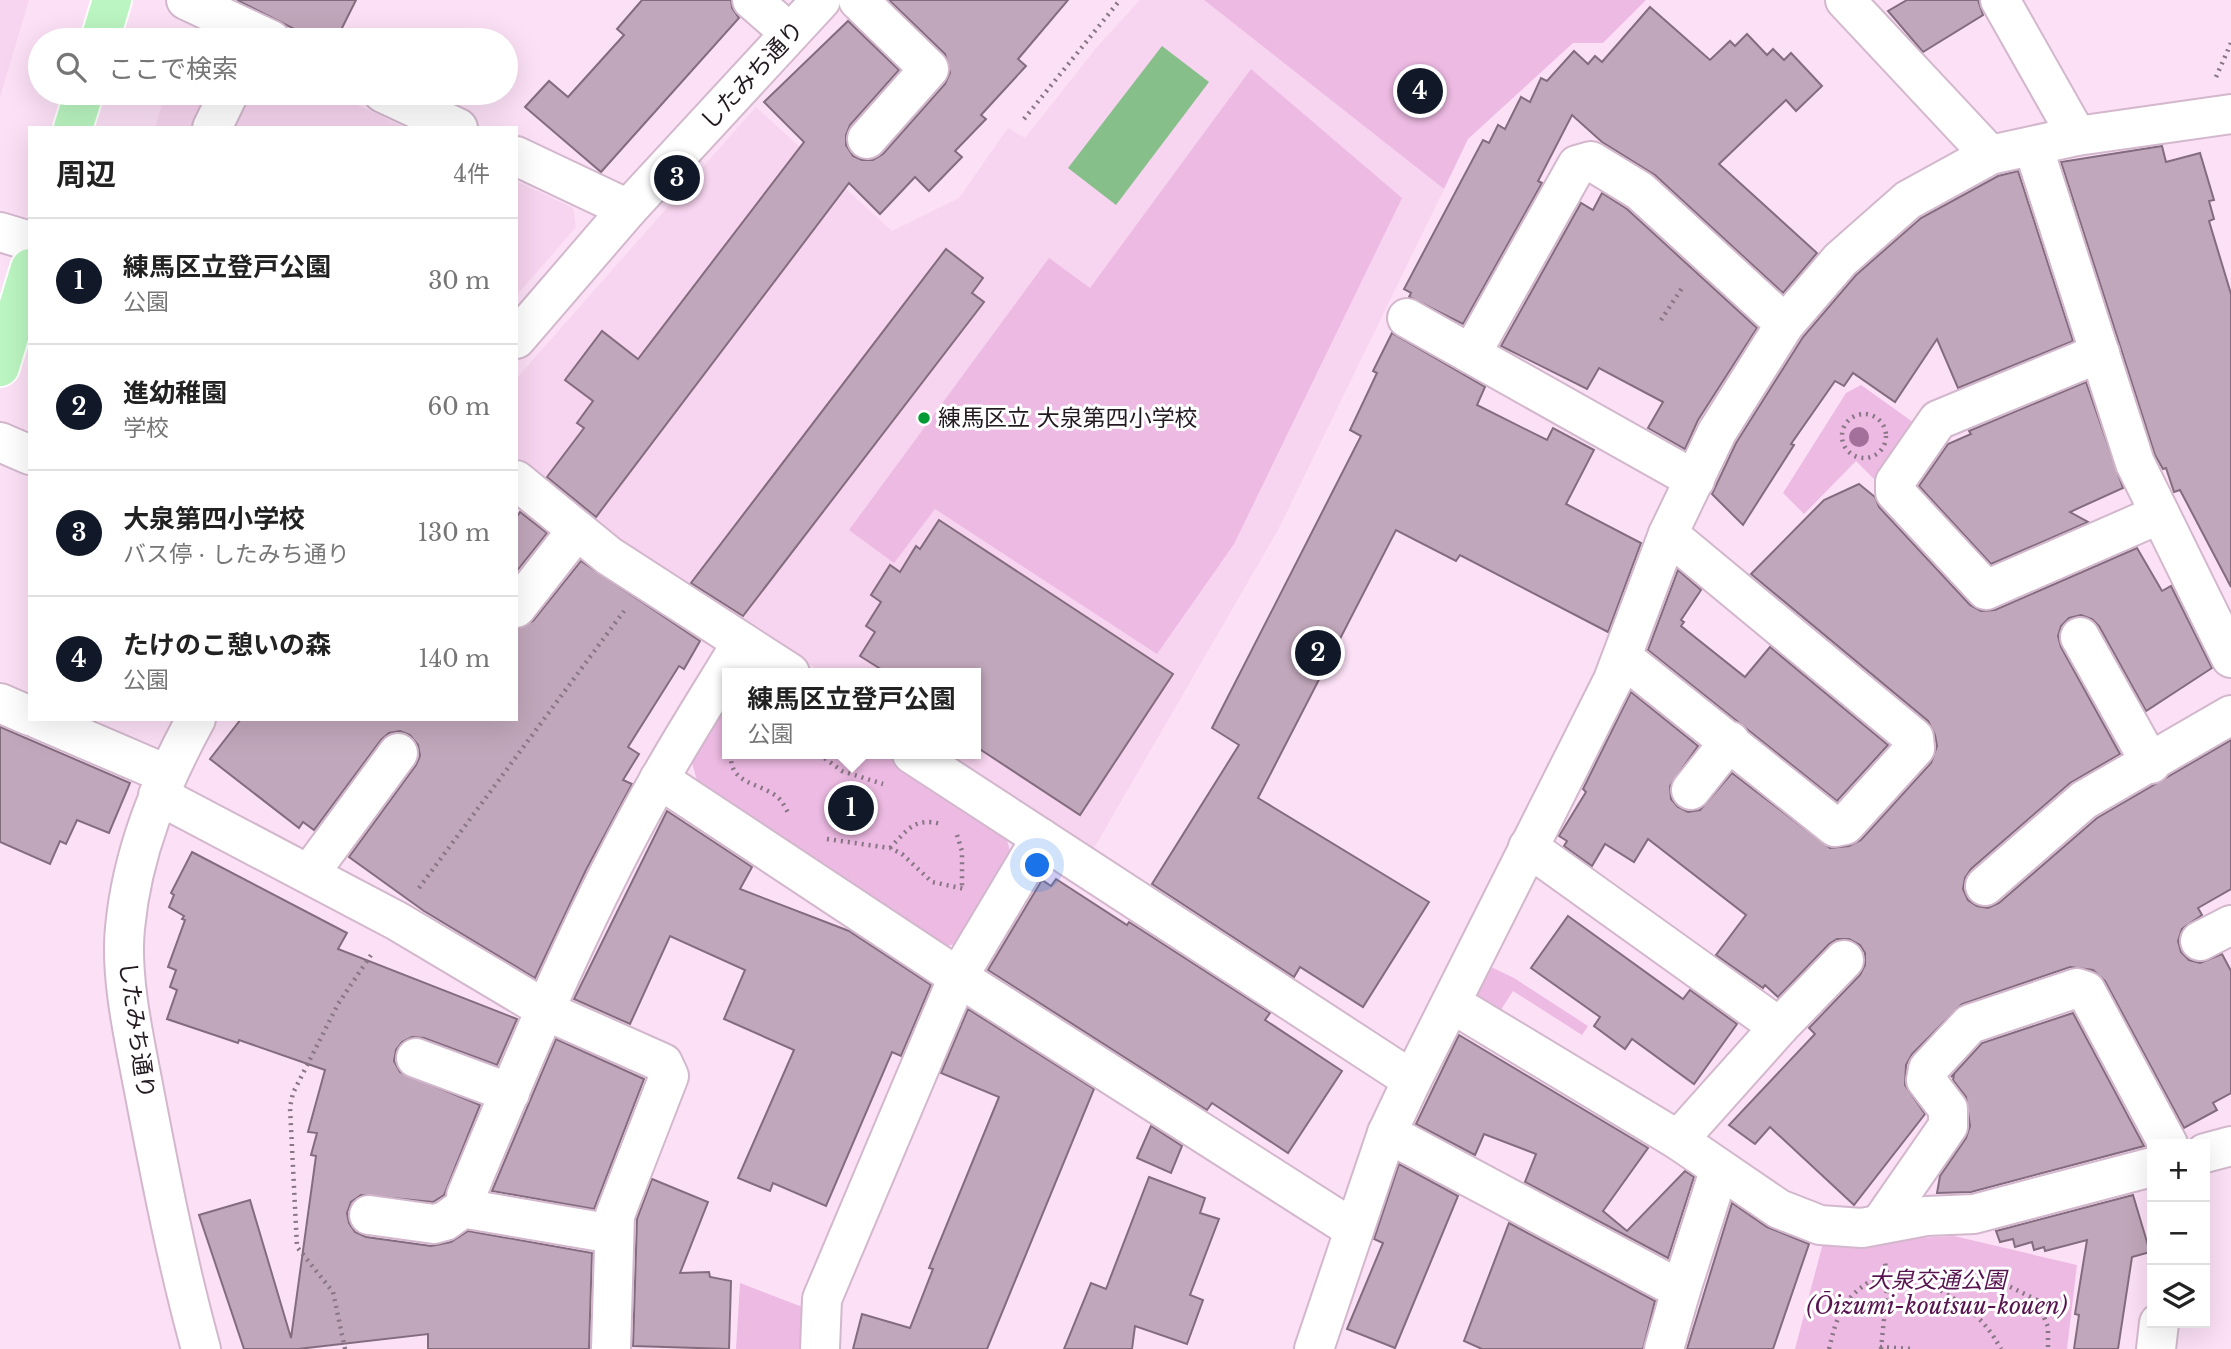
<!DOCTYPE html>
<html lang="ja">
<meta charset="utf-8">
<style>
body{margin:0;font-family:"Libre Baskerville","Noto Sans JP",serif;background:#f6f6f6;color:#222}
.controls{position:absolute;right:21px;bottom:21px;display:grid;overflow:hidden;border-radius:0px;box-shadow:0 7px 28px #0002}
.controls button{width:63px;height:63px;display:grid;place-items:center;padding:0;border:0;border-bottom:2px solid #e0e0e0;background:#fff;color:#222;font:35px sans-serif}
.you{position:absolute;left:1038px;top:866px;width:24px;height:24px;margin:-18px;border:5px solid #fff;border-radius:50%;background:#1a73e8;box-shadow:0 0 0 10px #1a73e833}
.badge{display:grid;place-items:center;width:46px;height:46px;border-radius:50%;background:#111827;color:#fff;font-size:23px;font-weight:700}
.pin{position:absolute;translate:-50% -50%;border:4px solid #fff;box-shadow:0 2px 7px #0006}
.popup{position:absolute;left:722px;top:668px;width:259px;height:91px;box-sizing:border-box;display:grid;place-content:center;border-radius:0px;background:#fff;filter:drop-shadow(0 2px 5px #0005);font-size:23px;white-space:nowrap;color:#767676}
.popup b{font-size:26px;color:#222}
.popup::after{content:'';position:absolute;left:50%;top:100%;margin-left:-14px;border:14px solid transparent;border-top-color:#fff}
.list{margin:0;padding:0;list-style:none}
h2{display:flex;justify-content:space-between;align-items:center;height:91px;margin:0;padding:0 28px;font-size:30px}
h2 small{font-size:23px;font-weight:400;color:#767676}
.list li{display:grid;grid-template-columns:46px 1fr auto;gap:21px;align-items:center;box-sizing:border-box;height:126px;padding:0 28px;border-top:2px solid #e0e0e0}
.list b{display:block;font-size:26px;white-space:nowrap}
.list p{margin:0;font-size:23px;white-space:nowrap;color:#767676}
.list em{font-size:23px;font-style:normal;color:#767676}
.icon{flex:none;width:38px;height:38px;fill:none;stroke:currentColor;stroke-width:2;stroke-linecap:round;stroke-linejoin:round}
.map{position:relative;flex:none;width:2231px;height:1349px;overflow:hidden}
.search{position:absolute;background:#fff;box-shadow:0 7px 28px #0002;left:28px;top:28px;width:490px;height:77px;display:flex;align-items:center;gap:18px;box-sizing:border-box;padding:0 24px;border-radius:38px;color:#767676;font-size:26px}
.panel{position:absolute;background:#fff;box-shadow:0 7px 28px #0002;left:28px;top:126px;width:490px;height:595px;border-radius:0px}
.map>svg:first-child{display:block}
.built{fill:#f7d4ef}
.green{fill:#edbae3}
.water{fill:#87bf8b}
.building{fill:#c1a7bb;stroke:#846c7f;stroke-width:2}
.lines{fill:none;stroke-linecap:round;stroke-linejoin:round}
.minor-casing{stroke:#d3b8cd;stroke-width:42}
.major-casing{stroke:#fff;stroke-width:42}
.path{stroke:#877683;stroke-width:4.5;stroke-dasharray:2 5;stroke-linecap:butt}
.minor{stroke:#fff;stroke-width:38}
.major{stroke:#bbf5c1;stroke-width:38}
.tree{fill:#a2709b}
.poi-dot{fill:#029a33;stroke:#fff;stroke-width:2.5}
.labels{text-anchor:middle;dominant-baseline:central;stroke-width:6;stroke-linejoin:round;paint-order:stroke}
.street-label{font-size:23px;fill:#231a21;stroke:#fff}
.poi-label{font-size:23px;fill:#231a21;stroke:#fff;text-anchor:start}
.park-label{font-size:23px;font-style:italic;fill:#581450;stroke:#fff}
</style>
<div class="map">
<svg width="2231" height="1349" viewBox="0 0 2231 1349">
<rect width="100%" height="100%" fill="#fce0f6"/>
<g class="built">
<polygon points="0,0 29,0 0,97"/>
<polygon points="1140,0 1204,0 1444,189 1278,530 1094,848 948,754 975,754 975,673 823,673 615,539 516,457 516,379 756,107 892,231 959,198 1008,128 1025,138 1097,47"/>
<polygon points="202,30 223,40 182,40"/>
<polygon points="165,93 332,93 406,128 155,128"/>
<polygon points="516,181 573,208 576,227 516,296"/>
</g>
<g class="green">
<polygon points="1204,0 1646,0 1603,43 1573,43 1468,139 1444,189"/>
<polygon points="1251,69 1402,198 1234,544 1157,654 935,509 894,563 849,530 1049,258 1090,288"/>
<polygon points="1861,385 1917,425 1875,480 1856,461 1804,514 1783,493 1846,393"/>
<polygon points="727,699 727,754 885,754 1006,836 1011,855 959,943 939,948 697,780 691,760"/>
<polygon points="1487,965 1514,978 1588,1026 1582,1035 1513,991 1497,1016 1480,1003 1475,988"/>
<polygon points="1954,1236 2077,1265 2067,1349 1795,1349 1823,1243"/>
<polygon points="740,1283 805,1308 804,1349 736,1349"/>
</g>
<polygon class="water" points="1162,46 1209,82 1116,205 1068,168"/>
<g class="building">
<polygon points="237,0 356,0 336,40 316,40"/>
<polygon points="642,0 731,0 732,8 739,18 601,172 525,107 549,81 568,97 624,35 617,29"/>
<polygon points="889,0 1068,0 1018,59 1026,66 981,115 986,119 955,151 962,157 929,191 915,177 880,214 849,183 596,517 547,477 584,428 577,423 593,401 565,380 602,331 638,359 804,142 764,102 848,21 899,70 850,125 846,135 846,145 853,156 862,160 873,160 883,154 945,84 950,73 945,54"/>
<polygon points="1907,0 1978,0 1983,15 1923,52 1888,11"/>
<polygon points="1650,7 1710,60 1730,41 1735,46 1747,34 1767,55 1773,49 1784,60 1791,53 1822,86 1796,111 1786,100 1719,164 1817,253 1783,293 1655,175 1602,142 1572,115 1538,181 1542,183 1463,324 1409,297 1411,293 1404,289 1483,140 1489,143 1498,125 1505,129 1521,97 1530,102 1541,78 1547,81 1574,51 1588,64 1595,56 1602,62"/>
<polygon points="2162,146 2166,162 2200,153 2214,200 2209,201 2214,219 2209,221 2231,294 2231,587 2180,490 2174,492 2166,468 2163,469 2155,455 2061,162"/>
<polygon points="2018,171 2073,341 1958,388 1937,339 1895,402 1853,373 1844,386 1835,381 1791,444 1794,445 1743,525 1712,494 1736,443 1803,337 1856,275 1921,218 1998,176"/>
<polygon points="1602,193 1627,209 1757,328 1698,420 1685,449 1648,428 1663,402 1599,368 1587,389 1501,346 1581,203 1593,210"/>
<polygon points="946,249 983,278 972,293 984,302 743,616 691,583"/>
<polygon points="1392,333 1485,387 1477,405 1547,440 1553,428 1594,450 1566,504 1641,543 1608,632 1460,555 1456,561 1396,530 1258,798 1429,902 1363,1007 1300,967 1294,977 1152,884 1239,745 1212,728 1361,436 1350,430 1377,373 1373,371"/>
<polygon points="2086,382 2123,488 2070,512 2088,522 1991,564 1919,486 1948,444 1971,434 1969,431"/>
<polygon points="1859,484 1875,497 1879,507 1970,605 1981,611 1995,610 2137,548 2162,591 2171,586 2212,668 2146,711 2099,626 2092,619 2081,615 2069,618 2061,626 2058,636 2061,647 2120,754 2070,783 1971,869 1965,878 1963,889 1968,900 1977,906 1988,908 1999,903 2097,818 2231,740 2231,889 2198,908 2202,915 2182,929 2178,941 2181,952 2189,960 2200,963 2222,954 2231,971 2231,1093 2213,1103 2217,1110 2184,1128 2105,981 2093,970 2070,967 1962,1004 1912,1054 1906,1065 1905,1085 1925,1114 1854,1205 1770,1127 1755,1144 1729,1125 1815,1034 1809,1028 1860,975 1865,965 1865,953 1860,945 1849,939 1837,939 1829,944 1778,997 1765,985 1763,988 1716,955 1746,915 1648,839 1634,862 1605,844 1592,866 1564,846 1567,841 1559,836 1586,792 1583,789 1631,692 1698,746 1670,786 1671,799 1678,807 1688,812 1700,810 1732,773 1830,848 1849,846 1861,840 1931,763 1937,746 1935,735 1928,721 1751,574 1824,500"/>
<polygon points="520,512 547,533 516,572 516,518"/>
<polygon points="939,520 1173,674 1080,815 975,746 975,673 887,673 860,656 875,632 866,626 881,602 871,595 890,565 900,572 916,546 920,549"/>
<polygon points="581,561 700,641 684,669 679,666 628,747 639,754 623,780 632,784 586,870 535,978 424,911 349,857 416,765 420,756 418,745 410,735 400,731 389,733 381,740 314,830 303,822 299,828 210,759 241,719 516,719 516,629 533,621"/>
<polygon points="1678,570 1701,590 1681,620 1684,622 1681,626 1745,677 1770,647 1888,745 1837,801 1648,650"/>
<polygon points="0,727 130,783 109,833 77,820 66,844 60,841 50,864 0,842"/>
<polygon points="667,811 752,867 740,889 849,931 931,985 901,1056 892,1052 826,1206 773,1183 770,1191 738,1178 794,1050 724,1019 745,970 670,936 630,1024 574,999"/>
<polygon points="192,852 347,933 338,949 517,1019 497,1065 424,1038 412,1037 402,1042 396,1050 394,1061 400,1072 480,1105 444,1195 433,1202 361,1195 351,1202 347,1213 349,1223 355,1232 366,1237 431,1246 451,1242 468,1231 592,1253 589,1349 428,1349 428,1334 298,1349 244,1349 199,1215 250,1200 291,1338 316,1156 311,1155 317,1133 308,1132 325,1070 239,1040 238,1043 167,1019 177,990 170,987 176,970 168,967 185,920 182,919 184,916 169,907 174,895 171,893"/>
<polygon points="1056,879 1127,925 1129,922 1270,1013 1265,1020 1342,1071 1288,1153 1212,1103 1207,1110 988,970 1042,880 1051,886"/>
<polygon points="1568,916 1683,999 1690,990 1737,1024 1694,1084 1632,1039 1625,1049 1594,1026 1600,1017 1531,968"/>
<polygon points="968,1009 1094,1089 987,1349 853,1349 862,1314 910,1328 933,1269 929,1268 999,1097 941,1073"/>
<polygon points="2073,1013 2144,1146 1971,1192 1937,1193 1940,1176 1966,1138 1970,1126 1966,1097 1953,1080 1954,1075 1951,1077 1982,1043"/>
<polygon points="1459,1035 1648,1148 1603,1211 1627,1231 1685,1171 1694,1177 1668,1258 1525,1182 1536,1154 1484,1134 1475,1155 1416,1124"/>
<polygon points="556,1039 644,1079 594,1209 492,1191"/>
<polygon points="1151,1126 1182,1146 1171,1173 1137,1158"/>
<polygon points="1399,1164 1458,1196 1395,1348 1347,1329 1383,1243 1374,1239"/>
<polygon points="1149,1177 1205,1198 1200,1213 1219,1219 1190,1295 1203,1300 1187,1344 1135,1326 1132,1349 1064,1349 1091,1283 1106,1289"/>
<polygon points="652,1179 708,1202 680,1273 709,1272 710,1277 731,1281 729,1349 633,1346 637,1219"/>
<polygon points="2133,1195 2150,1252 2132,1257 2118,1349 2074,1349 2079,1315 2075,1314 2087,1240 2045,1251 2044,1247 2034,1250 2032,1242 2015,1247 2013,1239 2000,1242 1996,1231"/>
<polygon points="1732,1203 1767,1227 1809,1244 1773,1349 1687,1349"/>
<polygon points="1509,1223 1655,1301 1643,1349 1482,1349 1464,1341"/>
</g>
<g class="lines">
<defs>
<g id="minor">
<polyline points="186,0 271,40"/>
<polyline points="752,0 790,33"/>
<polyline points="858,0 929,69 867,139"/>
<polyline points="1845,0 1990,155"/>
<polyline points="2000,0 2077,136"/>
<polyline points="383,93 458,128"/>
<polyline points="212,128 229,93"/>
<polyline points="2033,146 2135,463 2231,658"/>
<polyline points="516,156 628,209"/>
<polyline points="0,232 30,241"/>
<polyline points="1407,318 1695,480"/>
<polyline points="516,339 628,209 821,0"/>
<polyline points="2100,353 1938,420 1895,482 1895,492 1986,590 2160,514"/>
<polyline points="1471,354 1577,165 1591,161 1640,191 1785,324"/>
<polyline points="0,442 30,455"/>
<polyline points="516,480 609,556 790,673"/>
<polyline points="516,608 577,530"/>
<polyline points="2080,637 2151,764"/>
<polyline points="1622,657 1835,827 1845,825 1915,748 1914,738 1668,534"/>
<polyline points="0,703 30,716"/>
<polyline points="38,719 166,774"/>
<path d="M196,719c-36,66 -64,134 -71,209 -5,48 9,110 18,157 17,89 34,177 58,264"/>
<polyline points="912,754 1412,1080"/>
<polyline points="659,779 958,977 1353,1229"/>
<polyline points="1691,790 1730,741"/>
<polyline points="158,795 397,921 555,1015 663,1063 669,1076 615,1215 611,1349"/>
<polyline points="1528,847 1779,1027 1678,1140"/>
<polyline points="309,874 398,753"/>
<polyline points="1985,886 2084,800 2231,715"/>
<polyline points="2200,941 2231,925"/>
<polyline points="1451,1003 1678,1140 1779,1209 1820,1225 1862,1228 1926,1216 1974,1214 2152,1167"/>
<polyline points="1779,1027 1844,960"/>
<polyline points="416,1058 510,1093"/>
<polyline points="1387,1133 1681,1290 1664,1349"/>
<polyline points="2205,1153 2231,1146"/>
<polyline points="369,1215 434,1224 445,1221 466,1206"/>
<polyline points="1880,1224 1948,1126 1948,1109 1926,1080 1928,1069 1970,1024 2077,988 2086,991 2168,1144"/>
<path d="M613,1234l-140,-24 -7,-4v-10c59,-141 118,-285 194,-418 26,-46 55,-91 82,-136"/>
<polyline points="1681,1290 1719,1171"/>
<polyline points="820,1349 822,1299 958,977 1041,838"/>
<polyline points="1314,1349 1387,1133 1412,1080 1613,680 1668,534 1717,432 1785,324 1840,260 1908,200 1990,155 2077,136 2231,114"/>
<polyline points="2156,1349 2159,1323"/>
</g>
<g id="major">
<polyline points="100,40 112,0"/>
<polyline points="73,128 84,93"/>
<polyline points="0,367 30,268"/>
</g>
</defs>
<use href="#minor" class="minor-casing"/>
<use href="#major" class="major-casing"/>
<g class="path">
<polyline points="2216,77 2231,43"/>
<polyline points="1024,119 1120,0"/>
<polyline points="1661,320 1684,285"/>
<circle cx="1864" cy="436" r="22"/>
<path d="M731,754c-2,30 27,28 45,42 6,4 9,12 13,18"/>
<polyline points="819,754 842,771 883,784"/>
<polyline points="957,835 962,851 962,888"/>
<polyline points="827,839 890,848 902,854 932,882 965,889"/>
<path d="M890,848c18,-19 25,-31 51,-24"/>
<polyline points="419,888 624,611"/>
<path d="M1929,1283c32,20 53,31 72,66"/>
<polyline points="1880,1347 1913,1349"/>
<polyline points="345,1349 333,1292 297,1247 290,1107 293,1093 338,1004 373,952"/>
<path d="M1829,1349c7,-30 14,-52 42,-68l121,-3 45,22 11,27v22"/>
<polyline points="1881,1349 1888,1279 1885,1263"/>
</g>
<use href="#minor" class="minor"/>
<use href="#major" class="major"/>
</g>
<circle class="tree" cx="1859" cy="437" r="10"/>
<circle class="poi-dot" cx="924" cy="418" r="7"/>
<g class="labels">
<g class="street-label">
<text transform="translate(752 75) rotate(-47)">したみち通り</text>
<text transform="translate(137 1030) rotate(82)">したみち通り</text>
</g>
<g class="poi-label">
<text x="938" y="418">練馬区立 大泉第四小学校</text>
</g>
<g class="park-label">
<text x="1937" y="1280">大泉交通公園<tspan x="1937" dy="26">(Ōizumi-koutsuu-kouen)</tspan></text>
</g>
</g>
</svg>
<div class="controls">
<button>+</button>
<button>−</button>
<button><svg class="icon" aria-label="layers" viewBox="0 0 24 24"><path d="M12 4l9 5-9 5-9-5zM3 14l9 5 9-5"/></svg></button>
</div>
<div class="you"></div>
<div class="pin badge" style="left:851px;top:808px">1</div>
<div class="popup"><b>練馬区立登戸公園</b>公園</div>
<div class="pin badge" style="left:1318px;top:653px">2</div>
<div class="pin badge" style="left:677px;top:178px">3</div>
<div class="pin badge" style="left:1420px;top:91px">4</div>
<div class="search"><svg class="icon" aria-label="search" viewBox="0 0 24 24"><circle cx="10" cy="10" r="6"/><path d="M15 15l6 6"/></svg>ここで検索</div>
<section class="panel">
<h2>周辺<small>4件</small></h2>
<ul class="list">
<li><span class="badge">1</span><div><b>練馬区立登戸公園</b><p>公園</p></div><em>30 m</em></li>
<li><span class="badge">2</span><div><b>進幼稚園</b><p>学校</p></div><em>60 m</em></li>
<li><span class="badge">3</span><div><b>大泉第四小学校</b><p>バス停 · したみち通り</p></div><em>130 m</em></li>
<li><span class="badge">4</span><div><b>たけのこ憩いの森</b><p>公園</p></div><em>140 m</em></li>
</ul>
</section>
</div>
